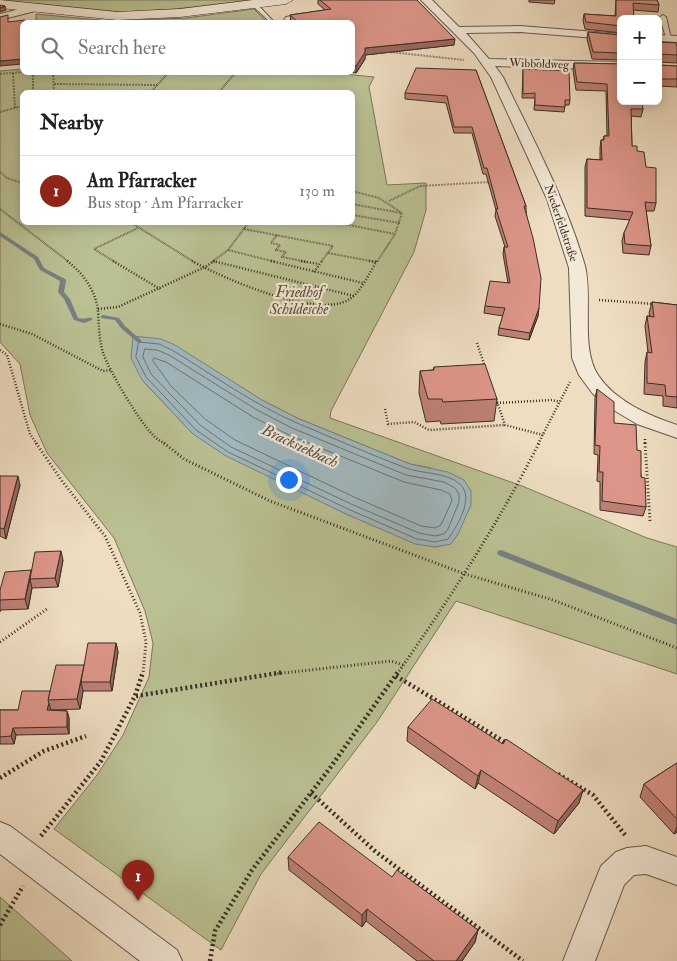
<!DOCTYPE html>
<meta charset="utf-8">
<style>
body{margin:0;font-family:"IM FELL Double Pica",serif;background:#f2f2f2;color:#222}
.controls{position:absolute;right:15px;top:15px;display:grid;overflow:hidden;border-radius:8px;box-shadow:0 2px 12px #0003}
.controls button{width:45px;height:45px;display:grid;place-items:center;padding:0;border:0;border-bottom:1px solid #e0e0e0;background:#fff;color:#222;font:25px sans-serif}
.you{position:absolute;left:288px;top:479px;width:18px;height:18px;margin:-12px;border:4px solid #fff;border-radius:50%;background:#1a73e8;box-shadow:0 0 0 8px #1a73e833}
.badge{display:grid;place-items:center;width:32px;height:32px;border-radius:50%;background:#8f2418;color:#fff;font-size:16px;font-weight:700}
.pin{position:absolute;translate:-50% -41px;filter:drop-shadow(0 1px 2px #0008)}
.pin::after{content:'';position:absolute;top:26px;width:18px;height:15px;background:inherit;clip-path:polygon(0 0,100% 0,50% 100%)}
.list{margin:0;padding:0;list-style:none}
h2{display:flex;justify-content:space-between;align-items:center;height:65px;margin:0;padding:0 20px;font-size:21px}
h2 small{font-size:16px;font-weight:400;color:#767676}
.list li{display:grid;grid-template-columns:32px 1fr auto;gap:15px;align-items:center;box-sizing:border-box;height:70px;padding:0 20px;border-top:1px solid #e0e0e0}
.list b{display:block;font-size:19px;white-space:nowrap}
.list p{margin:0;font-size:16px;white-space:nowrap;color:#767676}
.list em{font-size:16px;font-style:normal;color:#767676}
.icon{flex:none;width:28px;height:28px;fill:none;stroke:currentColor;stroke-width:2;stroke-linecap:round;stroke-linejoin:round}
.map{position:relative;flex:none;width:677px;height:961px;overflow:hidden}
.search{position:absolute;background:#fff;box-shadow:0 2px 12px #0003;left:20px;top:20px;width:335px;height:55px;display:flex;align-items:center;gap:12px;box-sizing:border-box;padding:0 18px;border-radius:8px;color:#767676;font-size:19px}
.panel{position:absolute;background:#fff;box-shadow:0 2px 12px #0003;left:20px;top:90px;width:335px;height:135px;border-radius:8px}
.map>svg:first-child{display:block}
.green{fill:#bac092;stroke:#7a775c;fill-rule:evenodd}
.water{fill:#a0b8bf;stroke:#778182}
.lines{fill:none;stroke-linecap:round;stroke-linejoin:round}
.shore{stroke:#6d7372;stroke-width:1}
.stream{fill:#778182;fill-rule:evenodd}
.lane-casing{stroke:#675a4d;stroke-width:2}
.street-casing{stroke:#675a4d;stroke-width:2}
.secondary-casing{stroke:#3a2e26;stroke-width:1}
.path-far3{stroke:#3a2e26;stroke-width:2;stroke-dasharray:0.5 1;stroke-linecap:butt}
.path-far2{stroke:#3a2e26;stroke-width:2.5;stroke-dasharray:1 2;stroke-linecap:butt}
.path-far1{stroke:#3a2e26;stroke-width:3;stroke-dasharray:1 2.5;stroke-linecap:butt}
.path{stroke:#3a2e26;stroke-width:4.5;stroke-dasharray:2 3;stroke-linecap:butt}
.lane{fill:#f4e9d7;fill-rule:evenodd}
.street{fill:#f4e9d7;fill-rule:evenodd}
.secondary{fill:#f4e9d7;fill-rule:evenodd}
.wall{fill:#bd8075;stroke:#3a2e26}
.shaded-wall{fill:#9a685f;stroke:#3a2e26}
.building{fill:#dc9588;stroke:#3a2e26}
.labels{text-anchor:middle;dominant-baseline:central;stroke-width:4.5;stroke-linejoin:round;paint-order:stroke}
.far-street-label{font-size:12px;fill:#3a2e26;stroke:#f4e9d7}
.park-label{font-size:15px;font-style:italic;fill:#544b3c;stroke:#f4e9d7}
.water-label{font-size:16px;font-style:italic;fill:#54504c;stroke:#f4e9d7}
</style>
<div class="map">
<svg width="677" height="961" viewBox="0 0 677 961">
<rect width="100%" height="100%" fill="#eeddc1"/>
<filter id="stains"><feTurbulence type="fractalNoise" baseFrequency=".004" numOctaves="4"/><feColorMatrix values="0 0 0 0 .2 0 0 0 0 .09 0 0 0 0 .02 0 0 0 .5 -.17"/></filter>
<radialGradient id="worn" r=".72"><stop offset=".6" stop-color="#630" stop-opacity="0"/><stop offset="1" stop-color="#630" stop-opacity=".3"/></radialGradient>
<g class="green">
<polygon points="0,0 251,0 175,9 122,12"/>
<polygon points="254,9 267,22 36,22 36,14 110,21 186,18"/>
<path d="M22,69v3h301l51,5 -5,10 18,98 39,-2v27l-12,42 -83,159 -1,7 192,68 125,52 30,9v127l-221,-73 -79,121 -116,152 -40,76 -167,-121 43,-54 26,-40 26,-58 4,-34 -8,-32 -31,-73 -67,-85 -17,-38 -10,-51 -20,-22v-271zM22,92h330v130h-330zM142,380l120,20 35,18 113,46 21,4 27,66 -7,9 -16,4 -89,-33 -153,-80z"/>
<polygon points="0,897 72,961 0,961"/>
</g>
<polygon class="water" points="133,336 161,339 175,345 262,400 297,418 410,464 448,472 464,480 471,491 471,505 458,534 451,544 435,547 415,544 346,514 226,456 193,434 142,380 131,358"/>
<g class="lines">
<g class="shore">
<path d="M139,342l20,2 13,6c41,25 81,54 125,73 36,15 72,31 109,45 16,6 40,4 54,16 15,14 -3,42 -12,55l-13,3 -18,-3 -69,-30 -120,-57 -32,-22 -50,-53 -10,-20z"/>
<polygon points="145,349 157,350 169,355 257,410 292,428 406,475 444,482 455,488 459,494 459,502 448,529 444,534 435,536 419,533 351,504 231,447 200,425 151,374 143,357"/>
<polygon points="154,358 166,362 253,417 289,435 404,482 441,490 450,494 452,501 441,525 435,528 421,526 354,497 235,440 205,419 171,386 153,361"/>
</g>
<g class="stream">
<path d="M0,232l38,25 6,11 21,11 1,1 -2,12 6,7 8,19c7,2 9,-1 14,0v2l-8,3 -10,-3 -10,-21 -6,-7 2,-11 -20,-11 -6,-11 -34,-23z"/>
<polygon points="103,315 119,318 125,326 142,341 139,343 137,342 121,328 115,320 101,318 101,316"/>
<polygon points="501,550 677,619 677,625 498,555 497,553 498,551"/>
</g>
<defs>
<g id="lane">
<polygon points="254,3 256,3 274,22 270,22 252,5"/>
<polygon points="303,14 305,17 290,19 288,22 283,22 286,17"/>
<polygon points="663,15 666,17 671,39 666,38 660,17"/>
</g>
<g id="street">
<path d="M421,0h11l27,27 61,-1 101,8v6l-101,-8 -54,1 23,26 132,3v8l-126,-4 8,11c30,62 63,123 82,189 8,31 -5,82 13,109 17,26 50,40 79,50v13l-40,-14 -27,-16 -17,-14 -14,-19 -7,-17 -3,-90 -22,-69 -56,-122 -17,-24z"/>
<polygon points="35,5 39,6 40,8 39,10 0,20 0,14"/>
<polygon points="658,35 677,36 677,42 658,41"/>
<polygon points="0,822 10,826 177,950 182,961 140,961 0,854"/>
<polygon points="646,846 677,857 677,885 646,874 634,875 624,885 595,961 563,961 601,866 616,852 627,848"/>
</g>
<polygon id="secondary" points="0,0 117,12 180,9 253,0 293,0 286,4 180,17 117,20 0,8"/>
</defs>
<use href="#lane" class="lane-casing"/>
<use href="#street" class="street-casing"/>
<use href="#secondary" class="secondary-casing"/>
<g class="path-far3">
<polyline points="390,52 464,60"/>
<polyline points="33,72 33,92"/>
<polyline points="53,72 54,92"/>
<polyline points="13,73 15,108"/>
<polyline points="0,74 22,72"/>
<polyline points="54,84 157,85"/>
<polyline points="54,91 151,92"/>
<polyline points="151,92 169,72"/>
<polyline points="219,92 236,72"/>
<polyline points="0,112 22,106"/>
<polyline points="0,172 7,178 22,183"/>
<polyline points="352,191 379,198 402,213 395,234 377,262"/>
<polyline points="389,201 420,186 490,182"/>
<polyline points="352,204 401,213"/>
<polyline points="0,209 69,262"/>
<polyline points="352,215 400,223"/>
<polyline points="130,222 194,262"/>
<polyline points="333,222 395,234"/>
<polyline points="244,229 333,246 321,262"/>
<polyline points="277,235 271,243 280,245 276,250 286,252 282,257 307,262"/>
<polyline points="228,250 276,262"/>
<polyline points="328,253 376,262"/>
<polyline points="213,261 216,262"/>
<polyline points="115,262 94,249 138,228"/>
<polyline points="212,262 228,250 249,222"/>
</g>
<g class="path-far2">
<path d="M67,261c16,12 29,30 31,50 1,15 1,28 5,42 7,19 36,68 50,82 3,4 8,6 12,9"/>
<polyline points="113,261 160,289"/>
<path d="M192,261c31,17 123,58 156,39 13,-7 21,-27 29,-39"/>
<polyline points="213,261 354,296"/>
<polyline points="271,261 363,283"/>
<polyline points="301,261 319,264"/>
<polyline points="369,261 377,262"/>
<polyline points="314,272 322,261"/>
<polyline points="599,300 655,304"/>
<polyline points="98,309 118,307 205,267 214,261"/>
<polyline points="0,324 32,334 103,371 112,370"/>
<polyline points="477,343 485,367"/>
<polyline points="0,350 7,355 30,434 37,444"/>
<polyline points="496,399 505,425 543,435"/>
<polyline points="497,403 552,400 560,402"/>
<polyline points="385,409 388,424 414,422 429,430 505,425"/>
<polyline points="645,439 645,444"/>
<polyline points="538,444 570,382"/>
</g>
<g class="path-far1">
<polyline points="36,443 62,481 105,536 140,613 146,642 143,674"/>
<polyline points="164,443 184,459 270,501 465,574 553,600 677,648"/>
<polyline points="645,443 650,521"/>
<polyline points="0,642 47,609"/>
<polyline points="274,674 391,661 403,665"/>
<path d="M397,674c52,-74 101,-150 142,-231"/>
</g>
<g class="path">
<polyline points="396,676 508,744"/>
<polyline points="136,696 284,672"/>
<polyline points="558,774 593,795 626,836"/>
<polyline points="0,778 44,751 86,736"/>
<polyline points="311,793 376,852 523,961"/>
<polyline points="41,836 101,761 135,696 143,672"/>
<polyline points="0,925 23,886"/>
<polyline points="210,961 215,931 252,870 330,768 398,672"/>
</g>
<use href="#lane" class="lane"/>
<use href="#street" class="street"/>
<use href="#secondary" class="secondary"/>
</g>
<g class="wall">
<polygon points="318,0 417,0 454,45 365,55 365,59 356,73 349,72 352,72 352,22 291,22 290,15 325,10 318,4"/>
<polygon points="529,0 555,0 554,4 529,2"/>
<polygon points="616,0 657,0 659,5 658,12 633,10 621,19 621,33 585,29 583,21 584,14 615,16"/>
<polygon points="588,32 621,35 621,60 592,59 587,39"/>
<polygon points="658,42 677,47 677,63 658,62"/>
<polygon points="574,63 621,64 643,109 641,117 631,116 632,146 637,151 646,167 656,203 654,211 646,211 651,246 649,255 623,253 622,241 624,233 630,220 585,216 585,167 587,159 600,160 600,148 601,140 603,140 604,136 607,136 606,91 576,90 573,70"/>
<polygon points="658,65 677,66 677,87 658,86"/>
<polygon points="523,69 570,100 569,105 565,105 564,112 534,110 535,98 522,98"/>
<polygon points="476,70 526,206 526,210 538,316 529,340 498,335 499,328 503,316 484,313 485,306 508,283 503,254 504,247 505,247 495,216 496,210 486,174 483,174 472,133 454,133 446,103 405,99 405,93"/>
<polygon points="652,302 677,305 677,408 663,406 663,396 644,394 645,362 647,352 648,352 645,326 647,316 650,316 649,313"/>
<polygon points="434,367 497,399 494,421 441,424 440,421 426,422 419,393 420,371 433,370"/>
<polygon points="597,389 614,423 637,450 646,507 643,516 600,510 600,482 597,481 598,455 594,454 595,398"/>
<polygon points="0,476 20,485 6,539 0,536"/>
<polygon points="63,560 58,587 32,588 28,609 0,610 0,612 0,590 31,570"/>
<polygon points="116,643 118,652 112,691 83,691 80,709 51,710 67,711 69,718 69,734 16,735 14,744 0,744 0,710 18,710 50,691 84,665"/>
<polygon points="408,727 503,744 583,790 579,803 554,834 478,783 475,789 407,741"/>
<polygon points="677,763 677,832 674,834 640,797 644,784"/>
<polygon points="288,857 392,877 478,930 475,942 462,961 417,961 366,921 362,927 289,870"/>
</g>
<g class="shaded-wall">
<polygon points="5,6 6,10 0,12 0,8"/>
<polygon points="455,39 454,45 365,55 365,59 356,73 356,66 365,48"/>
<polygon points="22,59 22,64 0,66 0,61"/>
<polygon points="539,308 538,316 529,340 530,333"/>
<polygon points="18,476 20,485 6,539 4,529"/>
<polygon points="61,551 63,560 58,587 55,578"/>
<polygon points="30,579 32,588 28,609 25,599"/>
<polygon points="116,643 118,652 112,691 110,682"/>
<polygon points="84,665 81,682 83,691 80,709 77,699"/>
<polygon points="49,703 51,710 49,718 47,710"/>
<polygon points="67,711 69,718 69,734 67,727"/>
<polygon points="13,728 16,735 14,744 11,736"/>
<polygon points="481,770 478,783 475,789 478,776"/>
<polygon points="583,790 579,803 554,834 558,821"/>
<polygon points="677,827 677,832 674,834"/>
<polygon points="367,909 366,921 362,927 362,915"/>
<polygon points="478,930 475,942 462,961 456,961"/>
</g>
<g class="building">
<polygon points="320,0 417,0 455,39 365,48 365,52 356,66 352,66 352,22 298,22 290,15 331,9"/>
<polygon points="616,0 657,0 659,5 633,3 634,19 621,19 621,26 586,22 584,14 616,16"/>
<polygon points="0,5 5,6 0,8"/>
<polygon points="8,15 8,22 25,20 25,22 22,22 22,59 0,61 0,17"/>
<polygon points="588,32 621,35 621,53 593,52"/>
<polygon points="658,42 676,43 677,47 677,55 658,54"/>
<polygon points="574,63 621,64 621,101 642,101 643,109 631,109 632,146 637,146 637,151 644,152 646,167 656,168 656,203 645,202 651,246 625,244 624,233 633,212 587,208 587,159 602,160 601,140 604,140 604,136 609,136 607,84 577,82"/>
<polygon points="658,65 677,66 677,79 658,79"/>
<polygon points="416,68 476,70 526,206 524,206 533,238 541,278 539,308 530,333 499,328 505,308 485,306 490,281 510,283 504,247 508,247 496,209 498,209 487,168 484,168 472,127 454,127 447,96 405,93"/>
<polygon points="523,69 569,71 570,100 565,100 565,107 535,105 535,93 523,94"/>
<polygon points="652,302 677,305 677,397 666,396 665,385 647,383 647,352 652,353 647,316 654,317"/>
<polygon points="485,364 497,399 443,402 442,399 428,399 420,371 434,370 434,367"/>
<polygon points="597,389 614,402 614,423 636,425 637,450 641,451 641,477 645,478 646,507 602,501 603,472 599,472 600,446 595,445"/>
<polygon points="0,476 18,476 4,529 0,528"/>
<polygon points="61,551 55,578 30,579 35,552"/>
<polygon points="31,570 25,599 0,600 0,590 5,572"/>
<polygon points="88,643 116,643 110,682 81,682"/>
<polygon points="56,665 84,665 77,699 48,700"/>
<polygon points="22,691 50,691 48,700 49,703 47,710 67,711 67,727 13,728 11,736 0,737 0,710 18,710"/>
<polygon points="432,699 503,744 506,739 583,790 558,821 481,770 478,776 408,727"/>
<polygon points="677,763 677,819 644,784"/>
<polygon points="319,822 392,877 397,870 478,930 456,961 434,961 367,909 362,915 288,857"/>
</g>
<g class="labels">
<g class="far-street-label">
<text transform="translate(539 64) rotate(2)">Wibboldweg</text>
<text transform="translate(561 223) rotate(71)">Niederfeldstraße</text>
</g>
<g class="park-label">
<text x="299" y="292">Friedhof<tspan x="299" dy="17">Schildesche</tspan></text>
</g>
<g class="water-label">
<text transform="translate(300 446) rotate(25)">Bracksiekbach</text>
</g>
</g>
<rect width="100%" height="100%" filter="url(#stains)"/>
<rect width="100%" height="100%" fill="url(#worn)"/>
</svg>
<div class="controls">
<button>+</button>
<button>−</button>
</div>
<div class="you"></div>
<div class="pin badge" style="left:138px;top:901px">1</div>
<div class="search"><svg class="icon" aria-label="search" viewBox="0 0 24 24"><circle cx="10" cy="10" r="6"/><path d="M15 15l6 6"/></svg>Search here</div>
<section class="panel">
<h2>Nearby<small></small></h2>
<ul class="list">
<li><span class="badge">1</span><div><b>Am Pfarracker</b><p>Bus stop · Am Pfarracker</p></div><em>130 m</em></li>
</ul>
</section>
</div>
